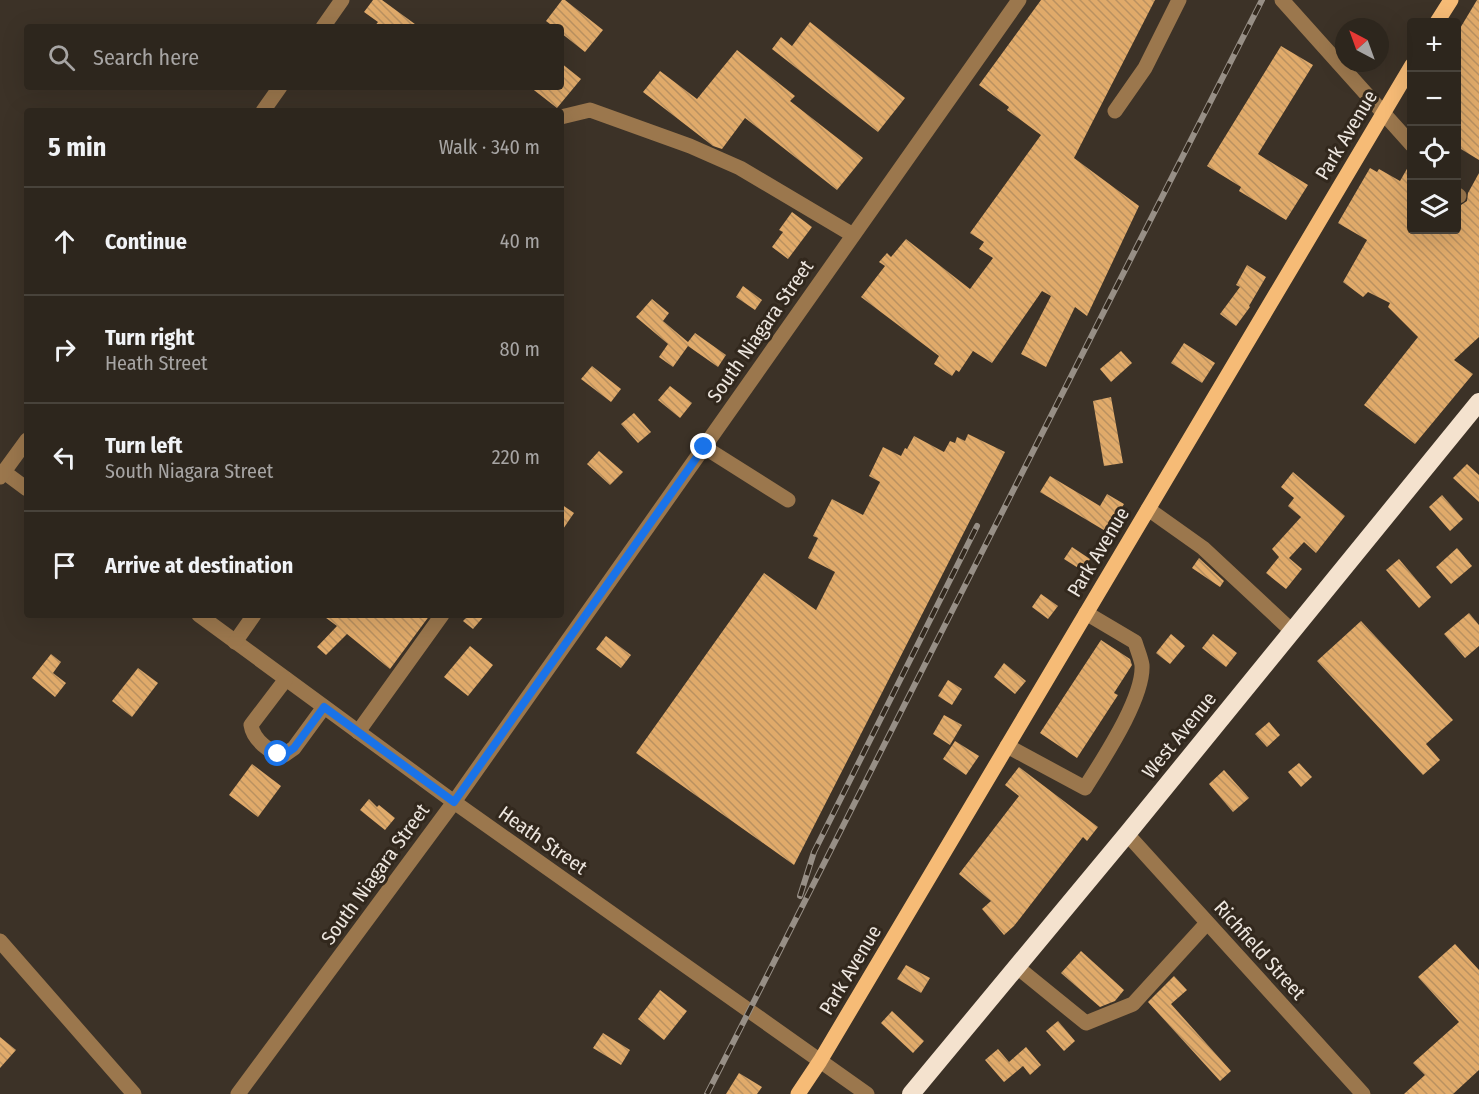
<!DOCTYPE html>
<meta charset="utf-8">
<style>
body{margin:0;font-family:"Fira Sans Condensed",sans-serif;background:#352e26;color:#f1f3f6}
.controls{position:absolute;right:18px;top:18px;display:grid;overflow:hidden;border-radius:6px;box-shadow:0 6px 24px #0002}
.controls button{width:54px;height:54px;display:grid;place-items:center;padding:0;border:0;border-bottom:2px solid #48433b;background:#2d261d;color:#f1f3f6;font:30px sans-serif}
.compass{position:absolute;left:1335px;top:18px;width:54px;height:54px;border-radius:50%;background:#2d261d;box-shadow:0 6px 24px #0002;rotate:319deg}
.stop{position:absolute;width:18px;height:18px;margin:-14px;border:4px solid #1a73e8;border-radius:50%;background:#fff}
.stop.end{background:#1a73e8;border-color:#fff;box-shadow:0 2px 6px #0008}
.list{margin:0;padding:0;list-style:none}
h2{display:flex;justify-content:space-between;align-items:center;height:78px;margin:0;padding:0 24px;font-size:26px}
h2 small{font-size:20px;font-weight:400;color:#a7a5a4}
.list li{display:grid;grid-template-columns:39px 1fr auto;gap:18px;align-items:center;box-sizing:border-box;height:108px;padding:0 24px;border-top:2px solid #48433b}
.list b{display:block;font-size:22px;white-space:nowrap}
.list p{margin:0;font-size:20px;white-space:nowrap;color:#a7a5a4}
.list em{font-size:20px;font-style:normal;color:#a7a5a4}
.icon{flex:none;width:33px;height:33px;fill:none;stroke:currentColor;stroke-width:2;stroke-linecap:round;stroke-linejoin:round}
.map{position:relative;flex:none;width:1479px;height:1094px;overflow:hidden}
.search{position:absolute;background:#2d261d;box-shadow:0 6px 24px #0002;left:24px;top:24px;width:540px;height:66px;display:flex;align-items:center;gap:15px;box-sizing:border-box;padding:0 21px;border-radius:6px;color:#a7a5a4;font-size:22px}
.panel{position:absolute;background:#2d261d;box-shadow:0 6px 24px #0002;left:24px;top:108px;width:540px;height:510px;border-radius:6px}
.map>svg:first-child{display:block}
.building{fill:url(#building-back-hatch)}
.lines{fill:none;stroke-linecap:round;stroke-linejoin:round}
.minor{stroke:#9b774d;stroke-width:15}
.major{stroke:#f6bb76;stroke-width:15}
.highway{stroke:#f4e2ce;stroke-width:18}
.rail-casing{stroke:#978f86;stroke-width:6}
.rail{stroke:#32281d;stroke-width:4;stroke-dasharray:11;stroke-linecap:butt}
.route{stroke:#1a73e8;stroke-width:8}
.labels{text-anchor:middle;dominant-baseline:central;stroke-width:6;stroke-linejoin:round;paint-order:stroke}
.street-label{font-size:20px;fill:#ede6df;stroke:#32281d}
</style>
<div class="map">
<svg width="1479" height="1094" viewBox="0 0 1479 1094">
<defs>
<pattern id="building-back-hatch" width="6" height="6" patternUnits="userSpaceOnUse" patternTransform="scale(1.5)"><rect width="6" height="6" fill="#e0aa6a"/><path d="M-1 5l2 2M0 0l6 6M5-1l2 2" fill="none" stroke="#ba9160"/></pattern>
</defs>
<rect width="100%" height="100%" fill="#3c3227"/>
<g class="building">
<polygon points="373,0 382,0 419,27 374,27 378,22 364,12"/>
<polygon points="562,0 565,0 603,30 585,52 561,33 561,27 554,27 546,21"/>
<polygon points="1041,0 1155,0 1074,158 1139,206 1087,316 1075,307 1046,367 1021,354 1051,296 1042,291 992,363 973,351 959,372 956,370 952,376 934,364 939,356 861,297 885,266 879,262 887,253 891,257 906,239 970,289 993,258 979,249 984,242 970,233 1041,135 1007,110 1009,107 979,85"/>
<polygon points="1477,0 1479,0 1479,160 1456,146 1456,35"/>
<polygon points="810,22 905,98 878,132 772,49 781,37 792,46"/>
<polygon points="1281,46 1313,65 1258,154 1308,185 1286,220 1239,191 1241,187 1207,166"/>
<polygon points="737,50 795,96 790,101 863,158 837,190 745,118 722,149 713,146 643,92 660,71 697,99"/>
<polygon points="561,63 581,79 557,108 530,87 561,87"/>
<polygon points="1412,160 1412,230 1456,230 1456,214 1461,205 1467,201 1468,193 1479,173 1479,337 1454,360 1473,374 1415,444 1364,405 1418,337 1388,307 1390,303 1368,292 1363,297 1343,282 1367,240 1338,223 1370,168 1377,172 1379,169 1400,181"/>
<polygon points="792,212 812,227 788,259 772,247 783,232 779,230"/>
<polygon points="1247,265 1266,277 1249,306 1250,307 1236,326 1220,314 1240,287 1236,285"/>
<polygon points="743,286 762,300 755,310 736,297"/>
<polygon points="652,299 669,313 663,321 688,342 695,333 726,355 718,367 688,346 673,367 659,357 668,344 636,317"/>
<polygon points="1184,343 1215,363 1202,383 1171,363"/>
<polygon points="1121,351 1132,363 1111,382 1100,369"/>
<polygon points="592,366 621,389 611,402 581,379"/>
<polygon points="670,386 692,403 680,418 658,400"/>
<polygon points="1111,397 1123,463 1104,466 1093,401"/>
<polygon points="634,413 651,432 638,443 621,424"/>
<polygon points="968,434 1005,452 794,865 636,753 764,573 816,610 835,572 808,558 818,538 813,536 832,499 863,515 880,482 869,476 883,447 901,456 905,448 907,449 914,436 944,452 950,441 955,443 957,437 965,441"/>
<polygon points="599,451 623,472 610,485 587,464"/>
<polygon points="1467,464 1479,475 1479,502 1453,478"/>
<polygon points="1293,472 1345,516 1316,553 1304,542 1289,558 1302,569 1286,589 1266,573 1279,557 1272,549 1301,517 1288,506 1294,498 1281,487"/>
<polygon points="1050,476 1100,506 1107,494 1124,504 1107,532 1040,492"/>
<polygon points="1442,495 1463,519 1450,531 1429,507"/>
<polygon points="561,504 574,513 561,532"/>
<polygon points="1072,547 1090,559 1083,571 1064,559"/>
<polygon points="1457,548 1472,566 1451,584 1436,567"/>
<polygon points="1199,558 1224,581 1220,587 1192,568"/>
<polygon points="1399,559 1431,597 1419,608 1386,570"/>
<polygon points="1041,594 1058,606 1048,619 1032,607"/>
<polygon points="1469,613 1479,625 1479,646 1465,658 1444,634"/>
<polygon points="322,615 430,615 390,669 347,634 326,655 317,647 337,626"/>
<polygon points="469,615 485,615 473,629 463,621"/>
<polygon points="1361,621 1453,720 1426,744 1440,760 1423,775 1317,661"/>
<polygon points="1171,634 1185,646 1170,664 1156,653"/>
<polygon points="1213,634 1237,653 1226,667 1202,648"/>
<polygon points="606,636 631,655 621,668 596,649"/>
<polygon points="1101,640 1130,659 1132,665 1114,693 1118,695 1077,758 1040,733"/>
<polygon points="470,646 493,665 468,696 444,677"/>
<polygon points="51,654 61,662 53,673 66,683 55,697 32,678"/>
<polygon points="1004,663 1026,681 1015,694 994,677"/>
<polygon points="138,668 158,683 132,717 112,701"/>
<polygon points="948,680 962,689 952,705 938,696"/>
<polygon points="944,715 962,725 950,745 933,734"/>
<polygon points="1269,722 1280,735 1267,747 1255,734"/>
<polygon points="955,741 979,756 966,775 943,759"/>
<polygon points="1299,763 1312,777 1301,787 1288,772"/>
<polygon points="252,764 281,786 258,817 229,795"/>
<polygon points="1019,767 1098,827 1087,841 1083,837 1014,926 1004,935 982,909 991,901 959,874 1019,796 1005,785"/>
<polygon points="1224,770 1249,798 1233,812 1209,784"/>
<polygon points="369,799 377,807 379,805 395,818 385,830 360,810"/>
<polygon points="1455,944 1479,970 1479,1070 1453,1094 1404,1094 1425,1075 1413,1063 1459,1022 1418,977"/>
<polygon points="1081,951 1124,990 1115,1001 1100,1007 1061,973"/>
<polygon points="906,965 930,978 921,993 897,979"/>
<polygon points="1174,976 1187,990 1171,1004 1231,1071 1220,1081 1148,1002"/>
<polygon points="660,990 687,1011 664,1040 638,1019"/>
<polygon points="892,1011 924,1041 913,1053 881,1023"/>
<polygon points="1058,1021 1075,1041 1064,1051 1046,1031"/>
<polygon points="603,1033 630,1050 621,1065 593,1048"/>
<polygon points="0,1037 16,1050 0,1068"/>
<polygon points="1026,1047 1041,1065 1030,1075 1023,1066 1004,1082 985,1060 998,1049 1009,1062"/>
<polygon points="739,1073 762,1087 757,1094 726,1094"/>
</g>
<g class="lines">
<g class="minor">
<polyline points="1282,0 1412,145"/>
<polyline points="323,27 342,0"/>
<polyline points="263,111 280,87"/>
<polyline points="1115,111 1145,68 1179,0"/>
<polyline points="561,117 590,110 690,146 740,168 853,235"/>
<polyline points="1456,194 1459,196"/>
<polyline points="704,447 788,500"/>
<polyline points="4,472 27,489"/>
<polyline points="0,477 27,440"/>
<polyline points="1148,509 1203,548 1292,631"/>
<polyline points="199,615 454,802 867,1094"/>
<polyline points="235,642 254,615"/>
<path d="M286,679l-35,46c2,14 19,29 33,30l10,-7 30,-41"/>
<polyline points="358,732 442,615"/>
<path d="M1007,746l78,42c18,-29 59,-90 57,-123 -1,-7 -5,-16 -7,-23l-49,-29"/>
<polyline points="1127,834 1363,1094"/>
<polyline points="0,941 134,1094"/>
<polyline points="1017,967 1086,1023 1133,1004 1207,923"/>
<polyline points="238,1094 454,802 1019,0"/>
</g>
<g class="major">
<polyline points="1437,22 1451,0"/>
<polyline points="798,1094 820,1061 1412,65"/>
</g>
<polyline class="highway" points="911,1094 1127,834 1479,402"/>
<defs>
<g id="rail">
<polyline points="800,896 814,852 977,526"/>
<polyline points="707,1094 1262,0"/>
</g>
</defs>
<use href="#rail" class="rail-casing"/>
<use href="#rail" class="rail"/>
</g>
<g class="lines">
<polyline class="route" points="278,754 284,755 294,748 324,707 454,802 704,447"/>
</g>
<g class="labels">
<g class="street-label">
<text transform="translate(1346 135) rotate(-59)">Park Avenue</text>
<text transform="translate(760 331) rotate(-55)">South Niagara Street</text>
<text transform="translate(1098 552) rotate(-59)">Park Avenue</text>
<text transform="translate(1179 735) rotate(-51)">West Avenue</text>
<text transform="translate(543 840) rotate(35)">Heath Street</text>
<text transform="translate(375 874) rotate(-54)">South Niagara Street</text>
<text transform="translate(1260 950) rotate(48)">Richfield Street</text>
<text transform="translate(850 970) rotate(-59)">Park Avenue</text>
</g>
</g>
</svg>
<div class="controls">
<button>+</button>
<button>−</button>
<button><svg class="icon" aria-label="locate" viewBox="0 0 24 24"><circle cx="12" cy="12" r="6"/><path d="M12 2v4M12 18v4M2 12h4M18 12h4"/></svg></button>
<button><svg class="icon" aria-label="layers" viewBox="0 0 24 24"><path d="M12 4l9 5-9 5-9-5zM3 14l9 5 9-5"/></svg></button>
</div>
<svg class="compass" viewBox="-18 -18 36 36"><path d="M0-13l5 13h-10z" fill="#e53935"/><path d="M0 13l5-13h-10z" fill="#a7a5a4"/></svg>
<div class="stop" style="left:278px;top:754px"></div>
<div class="stop end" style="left:704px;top:447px"></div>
<div class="search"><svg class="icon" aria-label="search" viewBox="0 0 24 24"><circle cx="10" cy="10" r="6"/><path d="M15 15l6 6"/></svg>Search here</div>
<section class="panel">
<h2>5 min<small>Walk · 340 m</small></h2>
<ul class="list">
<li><svg class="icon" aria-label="ahead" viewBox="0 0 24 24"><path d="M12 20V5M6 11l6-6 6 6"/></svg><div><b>Continue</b></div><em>40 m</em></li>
<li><svg class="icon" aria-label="right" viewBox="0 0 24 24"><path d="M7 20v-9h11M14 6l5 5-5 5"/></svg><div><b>Turn right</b><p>Heath Street</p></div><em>80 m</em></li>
<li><svg class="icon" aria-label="left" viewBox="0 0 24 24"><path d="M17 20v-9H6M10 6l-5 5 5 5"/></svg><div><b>Turn left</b><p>South Niagara Street</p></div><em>220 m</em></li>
<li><svg class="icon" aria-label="arrive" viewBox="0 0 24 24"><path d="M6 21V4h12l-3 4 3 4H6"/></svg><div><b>Arrive at destination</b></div></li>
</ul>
</section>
</div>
